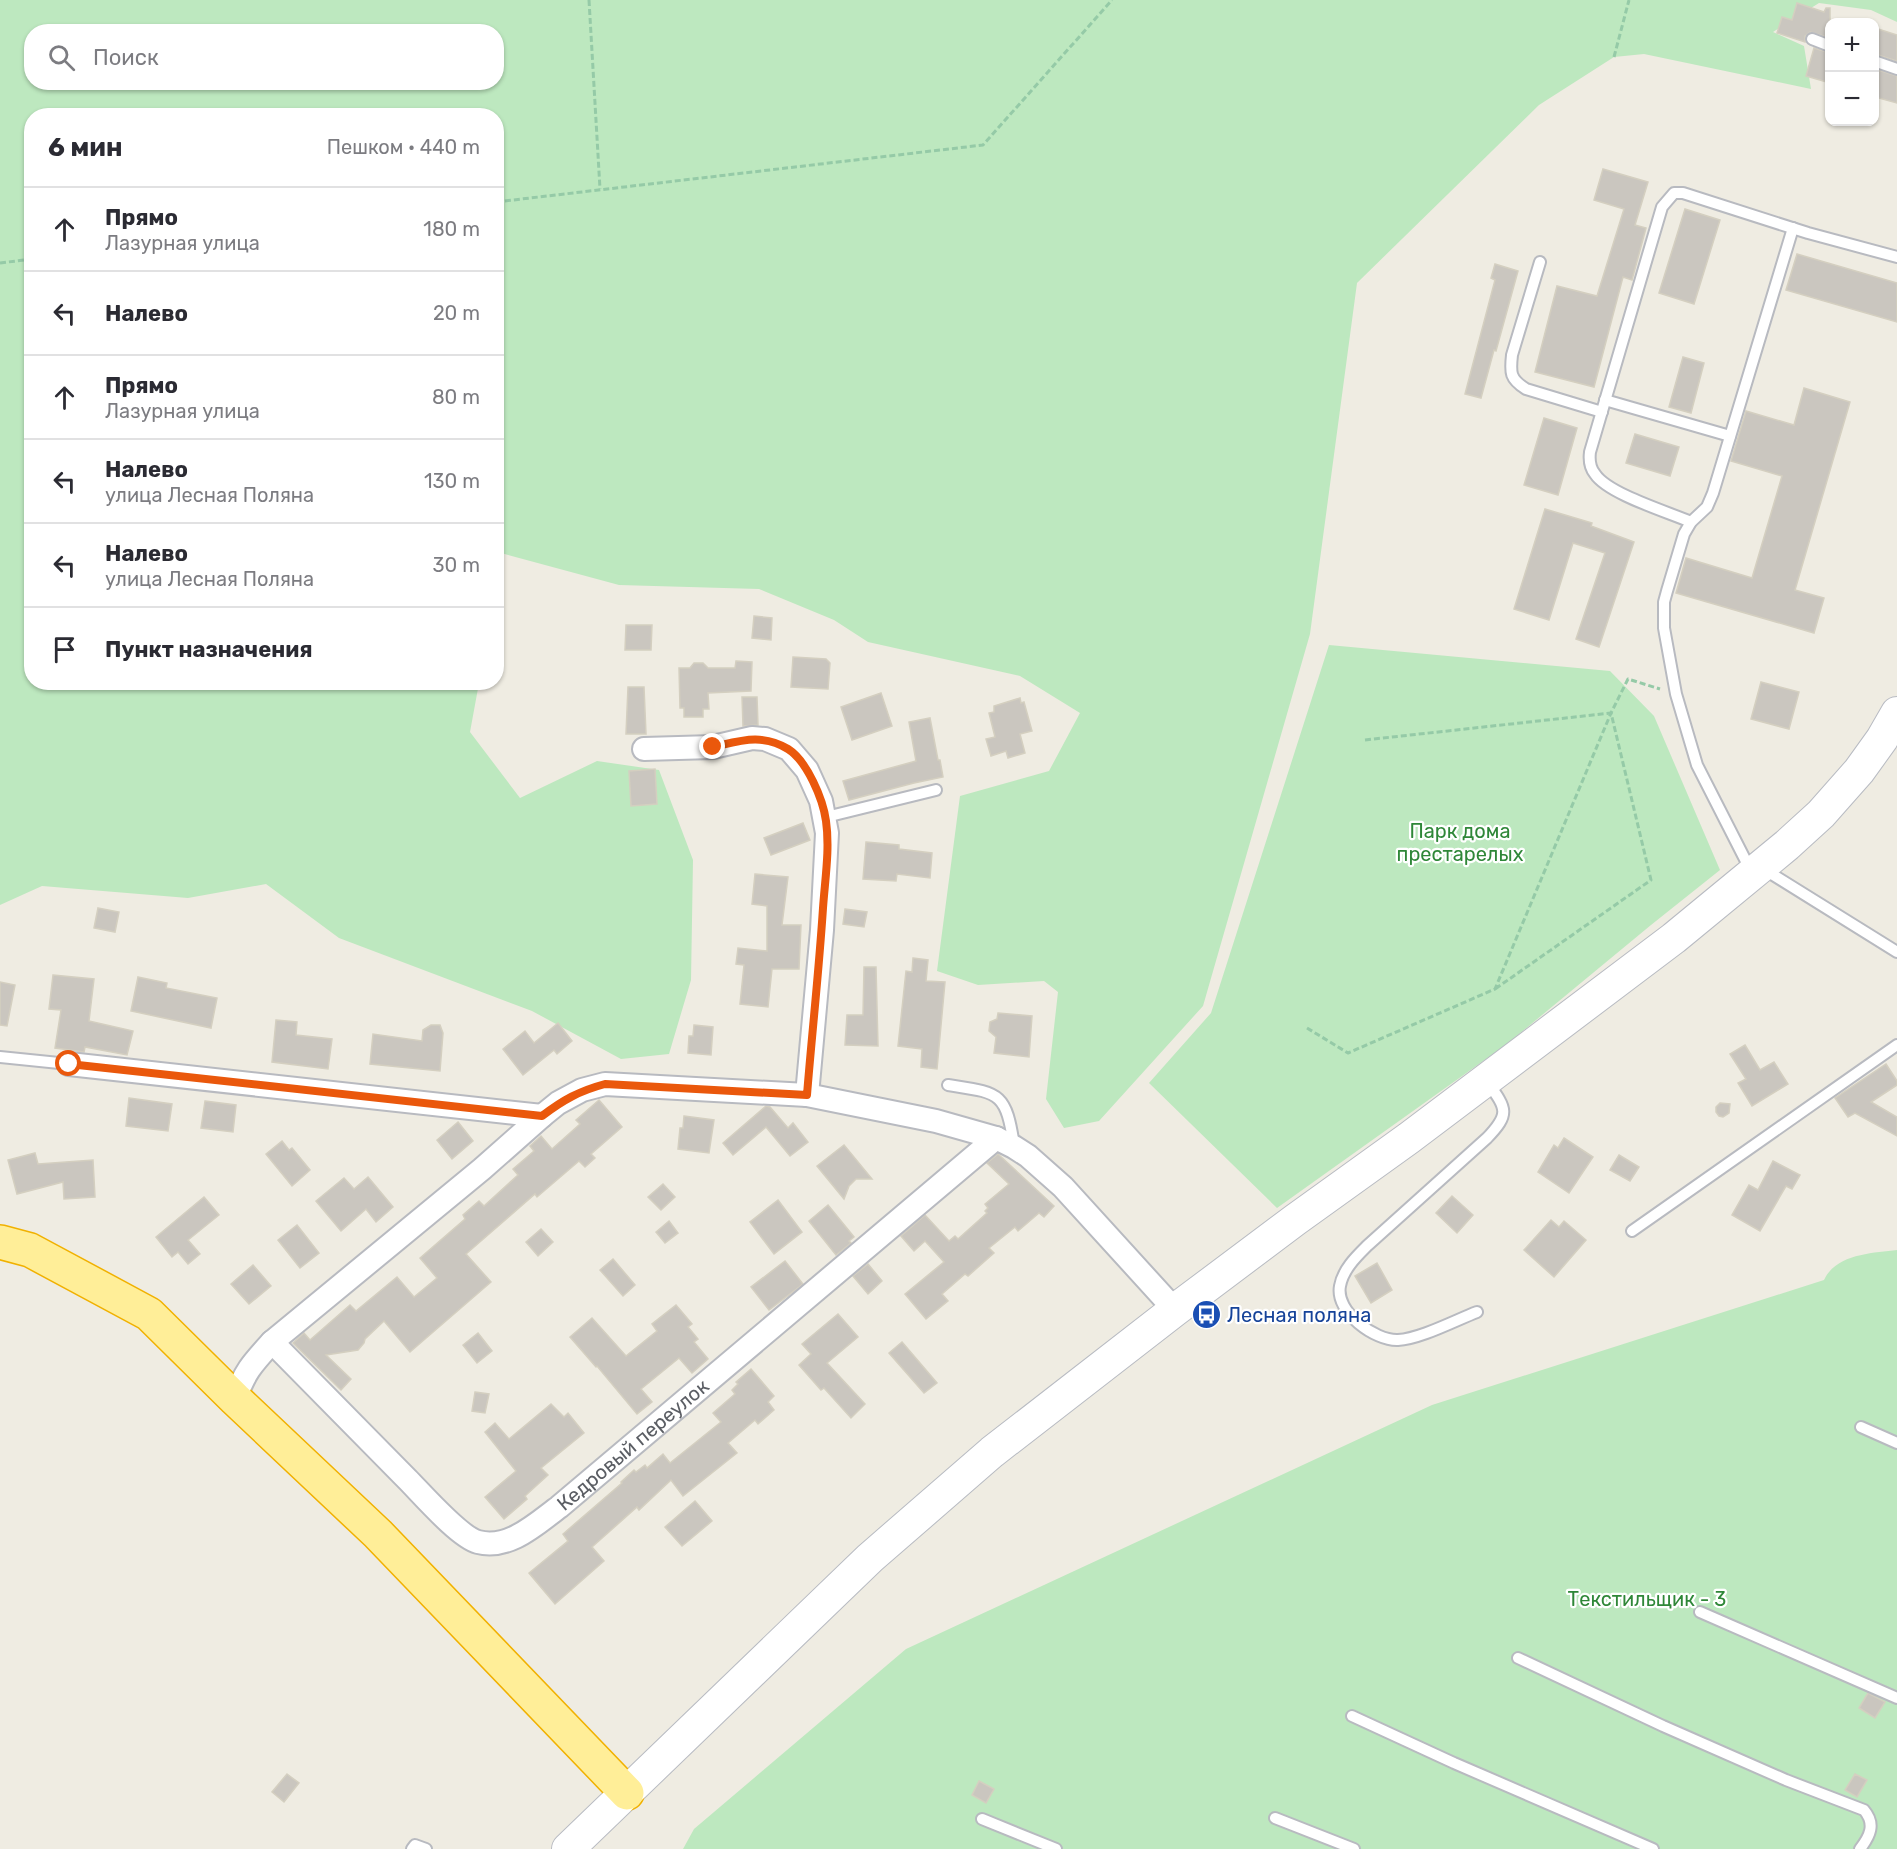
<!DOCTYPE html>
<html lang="ru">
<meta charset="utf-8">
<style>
body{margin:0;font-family:Rubik,sans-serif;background:#f2f2f3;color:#2b2b33}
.controls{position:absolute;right:18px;top:18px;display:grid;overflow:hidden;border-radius:12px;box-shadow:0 2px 4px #0004}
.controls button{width:54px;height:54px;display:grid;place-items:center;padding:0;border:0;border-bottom:2px solid #e1e1e2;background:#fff;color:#2b2b33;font:30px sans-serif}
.stop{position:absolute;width:18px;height:18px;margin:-14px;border:4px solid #ea580c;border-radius:50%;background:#fff}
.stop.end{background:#ea580c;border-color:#fff;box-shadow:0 2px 6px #0008}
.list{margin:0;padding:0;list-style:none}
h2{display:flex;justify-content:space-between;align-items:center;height:78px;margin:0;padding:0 24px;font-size:26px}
h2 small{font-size:20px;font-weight:400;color:#7c7c81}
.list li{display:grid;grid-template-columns:39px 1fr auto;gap:18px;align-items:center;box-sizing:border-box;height:84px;padding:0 24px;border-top:2px solid #e1e1e2}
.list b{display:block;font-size:22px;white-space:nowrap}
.list p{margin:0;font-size:20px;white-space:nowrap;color:#7c7c81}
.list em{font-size:20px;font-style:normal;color:#7c7c81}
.icon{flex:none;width:33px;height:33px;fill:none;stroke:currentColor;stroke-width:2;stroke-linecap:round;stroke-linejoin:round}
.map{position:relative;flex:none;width:1897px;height:1849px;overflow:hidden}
.search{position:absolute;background:#fff;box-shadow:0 2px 4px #0004;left:24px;top:24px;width:480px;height:66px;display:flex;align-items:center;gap:15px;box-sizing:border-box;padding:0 21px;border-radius:24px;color:#7c7c81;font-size:22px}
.panel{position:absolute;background:#fff;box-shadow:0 2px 4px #0004;left:24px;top:108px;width:480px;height:582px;border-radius:24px}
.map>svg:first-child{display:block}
.green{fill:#bde8bf;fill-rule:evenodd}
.building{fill:#cac6bf;stroke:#d4cfc0;stroke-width:1.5}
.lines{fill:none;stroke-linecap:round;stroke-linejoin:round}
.service-casing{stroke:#b8bac0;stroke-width:14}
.minor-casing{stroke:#b8bac0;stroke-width:26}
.secondary-casing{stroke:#b8bbc2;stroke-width:34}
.trunk-casing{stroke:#f1b100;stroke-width:36}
.path{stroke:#95caa7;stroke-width:3;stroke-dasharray:6 3;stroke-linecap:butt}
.service{stroke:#fff;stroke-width:10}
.minor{stroke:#fff;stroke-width:22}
.secondary{stroke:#fff;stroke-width:32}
.trunk{stroke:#ffee98;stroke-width:33}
.route{stroke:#ea580c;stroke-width:8}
.labels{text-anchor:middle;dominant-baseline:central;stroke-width:4.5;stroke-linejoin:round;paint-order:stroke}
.park-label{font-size:20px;fill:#2f8738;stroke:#fff}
.transit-label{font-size:20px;fill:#164399;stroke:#fff;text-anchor:start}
.street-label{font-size:20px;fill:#5b5e64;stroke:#fff}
</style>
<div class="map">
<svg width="1897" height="1849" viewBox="0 0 1897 1849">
<rect width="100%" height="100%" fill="#efece2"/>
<g class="green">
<path d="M0,0h1897v22l-26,-12 -52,-7 -46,29 31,14 7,43 -167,-35 -30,3 -75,48 -182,178 -47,351 -107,372 -104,115 -35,7 -18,-29 12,-107 -14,-11 -66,4 -41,-14 23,-175 89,-25 31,-58 -60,-37 -152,-34 -34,-22 -75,-31 -140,-4 -118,-32 -4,26 -1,-463h-464v566l447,1 -9,49 50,66 77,-37 62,9 34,90 -2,120 -22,74 -48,5 -89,-48 -193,-73 -73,-54 -78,14 -146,-12 -42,19zM32,32h464v50h-464z"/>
<polygon points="1329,645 1610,671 1654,716 1720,870 1651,925 1507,1044 1277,1208 1149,1083 1211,1013"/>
<path d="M1897,1250v599h-1214l11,-20 212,-180 526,-244 392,-125c12,-26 48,-27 73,-30z"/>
</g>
<g class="building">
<polygon points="1797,3 1824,12 1826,8 1830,8 1830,38 1810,32 1805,36 1805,42 1777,33 1782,17 1792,20"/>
<polygon points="1875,28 1897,35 1897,61 1875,54"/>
<polygon points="1814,48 1830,53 1830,83 1806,76"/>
<polygon points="1875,69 1897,76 1897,103 1875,97"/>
<polygon points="1603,169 1648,182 1635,225 1646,228 1632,280 1623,277 1594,387 1535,372 1557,286 1597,296 1624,209 1594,200"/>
<polygon points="1685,209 1720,220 1694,304 1659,293"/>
<polygon points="1797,254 1897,283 1897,322 1786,290"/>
<polygon points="1495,264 1518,271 1496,351 1494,350 1481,398 1465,394 1495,280 1491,278"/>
<polygon points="1683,357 1704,363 1691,413 1669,407"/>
<polygon points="1804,388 1850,402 1795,590 1824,598 1814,633 1676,593 1686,558 1752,578 1782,476 1731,461 1746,411 1794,425"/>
<polygon points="1544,418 1577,428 1558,495 1524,485"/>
<polygon points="1635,434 1679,447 1670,476 1626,463"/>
<polygon points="1545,509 1592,523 1591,526 1634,542 1599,647 1576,639 1605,553 1573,543 1549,620 1514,609"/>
<polygon points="754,616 772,618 771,640 752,638"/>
<polygon points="626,625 652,625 651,650 625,650"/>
<polygon points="793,657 826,659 830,663 828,689 791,687"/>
<polygon points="736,661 752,662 751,691 708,693 709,709 703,709 703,717 684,717 684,708 680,708 679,668 690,668 694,663 703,663 708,668 735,668"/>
<polygon points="1761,682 1799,692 1789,729 1751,719"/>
<polygon points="628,687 644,687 646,734 626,734"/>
<polygon points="881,693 892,726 852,740 841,707"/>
<polygon points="742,697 757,697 758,725 743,726"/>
<polygon points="1020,698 1021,703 1024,702 1032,731 1020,734 1025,753 1008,758 1006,751 991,756 986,739 995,737 989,713 994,712 994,706"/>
<polygon points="930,718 938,760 940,760 943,777 914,783 849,800 843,781 916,761 909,722"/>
<polygon points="655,769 657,804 631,806 629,771"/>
<polygon points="803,823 810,840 771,855 764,838"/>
<polygon points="866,842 899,845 899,849 932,853 930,878 897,874 896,881 863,879"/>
<polygon points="755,874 788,877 782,925 801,925 799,969 772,969 768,1007 740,1004 744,965 736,964 738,948 767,951 767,906 752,904"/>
<polygon points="98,908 119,912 115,932 94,928"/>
<polygon points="845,909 867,912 864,927 843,924"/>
<polygon points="913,958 928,960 926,981 945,982 937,1069 921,1067 922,1049 898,1046 906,971 912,972"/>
<polygon points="864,967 876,967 878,1046 845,1045 847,1015 863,1015"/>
<polygon points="53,975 94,979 89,1021 133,1031 127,1055 85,1047 84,1052 55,1048 61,1010 49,1009"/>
<polygon points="138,977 167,983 166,988 217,998 211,1028 131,1011"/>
<polygon points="0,982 15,985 7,1026 0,1025"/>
<polygon points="998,1013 1032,1016 1029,1057 994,1053 996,1037 989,1031 990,1022 997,1019"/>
<polygon points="276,1020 297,1022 296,1035 332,1039 328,1069 272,1062"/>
<polygon points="558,1023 572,1041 557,1054 554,1050 523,1075 503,1049 525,1031 534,1043"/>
<polygon points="431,1025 440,1025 443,1033 440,1071 370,1064 373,1034 422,1041 423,1030"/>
<polygon points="694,1025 713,1027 711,1055 688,1053 689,1036 693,1036"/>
<polygon points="1745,1045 1760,1070 1774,1062 1788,1084 1752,1106 1738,1083 1746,1079 1730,1054"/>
<polygon points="1886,1064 1897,1081 1897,1085 1871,1102 1897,1117 1897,1136 1855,1113 1848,1117 1835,1098"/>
<polygon points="129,1098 172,1104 168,1131 126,1126"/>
<polygon points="599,1100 622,1127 591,1154 595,1158 585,1167 579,1161 537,1197 535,1194 466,1254 491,1282 410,1352 384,1321 365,1339 364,1343 358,1350 326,1355 351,1379 341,1390 293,1343 304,1333 310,1340 350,1305 356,1311 397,1277 414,1297 437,1278 420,1258 465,1219 463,1215 479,1201 484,1206 518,1175 513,1169 534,1151 530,1146 541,1136 552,1149 580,1124 576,1120"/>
<polygon points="205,1101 236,1105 233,1132 201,1128"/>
<polygon points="1720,1103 1730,1104 1729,1113 1723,1117 1719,1116 1716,1112 1716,1107"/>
<polygon points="766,1106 770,1107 788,1128 793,1123 808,1142 790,1156 766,1127 733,1155 723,1143"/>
<polygon points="684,1116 714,1120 709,1153 678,1149 680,1128 683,1128"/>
<polygon points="458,1122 473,1141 452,1159 437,1140"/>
<polygon points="1564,1138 1593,1157 1569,1193 1538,1172 1554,1145 1558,1148"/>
<polygon points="282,1141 289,1150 292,1148 310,1170 292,1186 266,1154"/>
<polygon points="844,1145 872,1179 856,1179 849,1186 844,1199 817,1166"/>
<polygon points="35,1153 38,1164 93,1160 95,1197 64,1199 63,1182 17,1194 8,1160"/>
<polygon points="998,1154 1054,1206 1044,1217 1039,1213 1018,1231 1015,1227 989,1248 994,1253 968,1276 965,1274 942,1294 948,1301 926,1319 905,1294 944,1262 925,1241 914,1251 901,1236 925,1215 949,1241 955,1236 958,1239 987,1213 985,1211 988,1208 985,1204 1009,1184 987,1163"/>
<polygon points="1619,1155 1639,1167 1630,1181 1610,1170"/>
<polygon points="1773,1161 1800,1175 1792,1189 1786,1186 1760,1231 1732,1215 1749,1185 1758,1190"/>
<polygon points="368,1177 393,1207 376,1222 366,1209 341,1231 316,1201 344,1178 354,1189"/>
<polygon points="663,1184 675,1197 661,1210 648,1197"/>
<polygon points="1452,1196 1473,1215 1457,1233 1436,1213"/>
<polygon points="204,1197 219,1215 188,1240 200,1254 188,1264 178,1252 172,1257 156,1237"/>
<polygon points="778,1200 802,1232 774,1254 750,1222"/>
<polygon points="828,1205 854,1237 849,1241 851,1243 836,1255 809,1221"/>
<polygon points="1551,1220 1559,1227 1564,1221 1586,1240 1554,1277 1524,1250"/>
<polygon points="669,1221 678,1233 665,1243 656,1232"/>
<polygon points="297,1225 319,1253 300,1268 278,1240"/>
<polygon points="541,1229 553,1242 538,1256 526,1242"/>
<polygon points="613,1259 635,1285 623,1296 600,1270"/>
<polygon points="785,1261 803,1284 769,1310 751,1287"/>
<polygon points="1377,1263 1392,1290 1371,1303 1355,1276"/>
<polygon points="868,1264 882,1281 868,1294 853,1276"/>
<polygon points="253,1265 271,1286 249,1304 231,1284"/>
<polygon points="676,1305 692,1324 688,1327 698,1339 694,1342 708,1359 692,1373 679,1358 641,1389 652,1402 637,1414 597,1366 596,1367 570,1337 592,1318 626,1356 657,1331 652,1324"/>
<polygon points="838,1314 858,1337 827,1363 865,1404 851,1418 824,1388 821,1390 799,1365 811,1354 802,1344"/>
<polygon points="478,1333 492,1351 477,1363 463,1345"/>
<polygon points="902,1342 937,1383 924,1393 889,1353"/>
<polygon points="751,1369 774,1396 768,1402 774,1410 758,1424 755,1420 728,1443 737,1453 683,1496 671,1480 639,1510 637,1507 592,1547 604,1561 555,1604 529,1573 568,1541 563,1534 622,1483 621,1482 634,1470 636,1472 645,1465 647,1468 663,1454 670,1463 721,1422 713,1413 735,1394 732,1390 738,1384 736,1382"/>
<polygon points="475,1392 489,1394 485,1413 472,1411"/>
<polygon points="551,1404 564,1417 568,1413 584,1433 541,1468 548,1475 525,1496 527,1499 504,1519 485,1497 516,1471 485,1432 495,1423 509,1439"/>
<polygon points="695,1501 712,1521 682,1546 665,1527"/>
<polygon points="1868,1693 1885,1702 1875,1718 1859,1708"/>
<polygon points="287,1774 299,1783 284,1802 272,1792"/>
<polygon points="1855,1774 1867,1780 1857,1797 1845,1790"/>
<polygon points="979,1781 994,1789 986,1803 972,1795"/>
</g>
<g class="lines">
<defs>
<g id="service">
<polyline points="1812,39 1830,46"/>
<polyline points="1874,61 1897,69"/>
<path d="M1540,262l-28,93c-2,18 -2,24 14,34l76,23"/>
<polyline points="1605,400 1730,436"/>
<path d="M1691,522c-23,-10 -83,-28 -96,-48 -5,-6 -6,-14 -5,-22l72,-245 12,-14h9l125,40 89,24"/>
<polyline points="826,817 936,790"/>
<polyline points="1762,868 1897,952"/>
<polyline points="1751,871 1697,765 1676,694 1664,628 1664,602 1667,591 1684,534 1691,522 1707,507 1713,493 1793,228"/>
<polyline points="0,1057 69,1064"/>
<path d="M948,1085c51,8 58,6 66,61"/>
<polyline points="1632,1231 1897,1045"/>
<path d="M1477,1312c-21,8 -57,27 -79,28 -23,1 -63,-28 -58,-54 3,-17 17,-30 28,-41l119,-107c23,-24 20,-29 1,-55"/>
<polyline points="1861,1427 1897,1443"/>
<polyline points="1700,1612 1897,1698"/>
<path d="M1518,1658l145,68 123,54 78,30c12,14 6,26 -4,39"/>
<polyline points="1352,1716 1454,1763 1653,1849"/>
<polyline points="1275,1818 1354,1849"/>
<polyline points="982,1819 1056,1849"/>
<polyline points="412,1849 415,1845 426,1849"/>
</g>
<g id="minor">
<polyline points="644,749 713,747 752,738 765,739 789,749 807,770 821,801 827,833 822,930 807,1095"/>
<polyline points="69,1064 542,1116"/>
<path id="s1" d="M272,1342c45,46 90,91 135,137 15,15 52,58 71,63 31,8 58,-18 81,-35l437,-369"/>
<path d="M235,1399c10,-28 17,-35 37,-57l210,-173 60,-53 16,-13 24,-13 23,-6 202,11 129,26 60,17 18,9 14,9 35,31 112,123"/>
</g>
<polyline id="secondary" points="568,1849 870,1558 992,1452 1175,1310 1295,1220 1409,1138 1674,938 1787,845 1821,814 1859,771 1882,739 1897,713"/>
<polyline id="trunk" points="0,1242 30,1250 149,1314 235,1399 378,1534 627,1793"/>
</defs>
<use href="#service" class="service-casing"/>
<use href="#minor" class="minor-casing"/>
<use href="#secondary" class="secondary-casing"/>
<use href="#trunk" class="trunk-casing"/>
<g class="path">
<polyline points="589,0 600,189"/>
<polyline points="1614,57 1629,0"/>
<polyline points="496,202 983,145 1112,0"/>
<polyline points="0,263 32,259"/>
<polyline points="1365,740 1611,713 1651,880 1495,989"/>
<polyline points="1307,1028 1348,1053 1495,989 1611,713 1628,679 1660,689"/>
</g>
<use href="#service" class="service"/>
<use href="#minor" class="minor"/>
<use href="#secondary" class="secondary"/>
<use href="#trunk" class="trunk"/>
</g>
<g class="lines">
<path class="route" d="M69,1064l473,52c21,-16 37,-25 63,-32l202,11c5,-62 12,-125 16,-187 2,-29 7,-59 3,-87 -3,-22 -19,-60 -38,-72 -26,-16 -48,-8 -75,-2"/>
</g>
<defs>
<symbol id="bus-disc" viewBox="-11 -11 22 22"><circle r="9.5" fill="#1a4fb4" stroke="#fff"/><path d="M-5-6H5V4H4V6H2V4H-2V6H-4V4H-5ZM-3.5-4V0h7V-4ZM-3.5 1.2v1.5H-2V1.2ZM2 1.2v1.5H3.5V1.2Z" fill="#fff"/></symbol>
</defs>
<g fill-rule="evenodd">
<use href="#bus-disc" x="1190" y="1298" width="33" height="33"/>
</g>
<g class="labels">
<g class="park-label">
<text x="1460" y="831">Парк дома<tspan x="1460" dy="23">престарелых</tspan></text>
<text x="1647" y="1599">Текстильщик - 3</text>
</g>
<g class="transit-label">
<text x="1227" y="1315">Лесная поляна</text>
</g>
<g class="street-label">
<text stroke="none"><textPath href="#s1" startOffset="476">Кедровый переулок</textPath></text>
</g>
</g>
</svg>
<div class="controls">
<button>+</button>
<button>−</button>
</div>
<div class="stop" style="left:69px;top:1064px"></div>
<div class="stop end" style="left:713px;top:747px"></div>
<div class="search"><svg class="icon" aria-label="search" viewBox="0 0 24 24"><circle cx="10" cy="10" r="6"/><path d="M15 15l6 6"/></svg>Поиск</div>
<section class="panel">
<h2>6 мин<small>Пешком · 440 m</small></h2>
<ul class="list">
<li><svg class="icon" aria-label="ahead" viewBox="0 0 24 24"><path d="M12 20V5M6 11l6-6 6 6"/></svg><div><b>Прямо</b><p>Лазурная улица</p></div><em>180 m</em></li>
<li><svg class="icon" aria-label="left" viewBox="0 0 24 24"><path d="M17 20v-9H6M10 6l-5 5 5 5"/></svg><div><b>Налево</b></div><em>20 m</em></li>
<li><svg class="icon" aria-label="ahead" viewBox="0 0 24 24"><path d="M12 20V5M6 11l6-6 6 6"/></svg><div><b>Прямо</b><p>Лазурная улица</p></div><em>80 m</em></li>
<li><svg class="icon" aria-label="left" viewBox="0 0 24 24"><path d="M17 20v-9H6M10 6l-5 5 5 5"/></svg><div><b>Налево</b><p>улица Лесная Поляна</p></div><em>130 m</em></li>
<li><svg class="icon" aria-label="left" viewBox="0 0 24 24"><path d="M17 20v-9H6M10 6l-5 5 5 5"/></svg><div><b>Налево</b><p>улица Лесная Поляна</p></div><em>30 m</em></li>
<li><svg class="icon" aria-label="arrive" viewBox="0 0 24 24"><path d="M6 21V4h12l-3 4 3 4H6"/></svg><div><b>Пункт назначения</b></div></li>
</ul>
</section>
</div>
